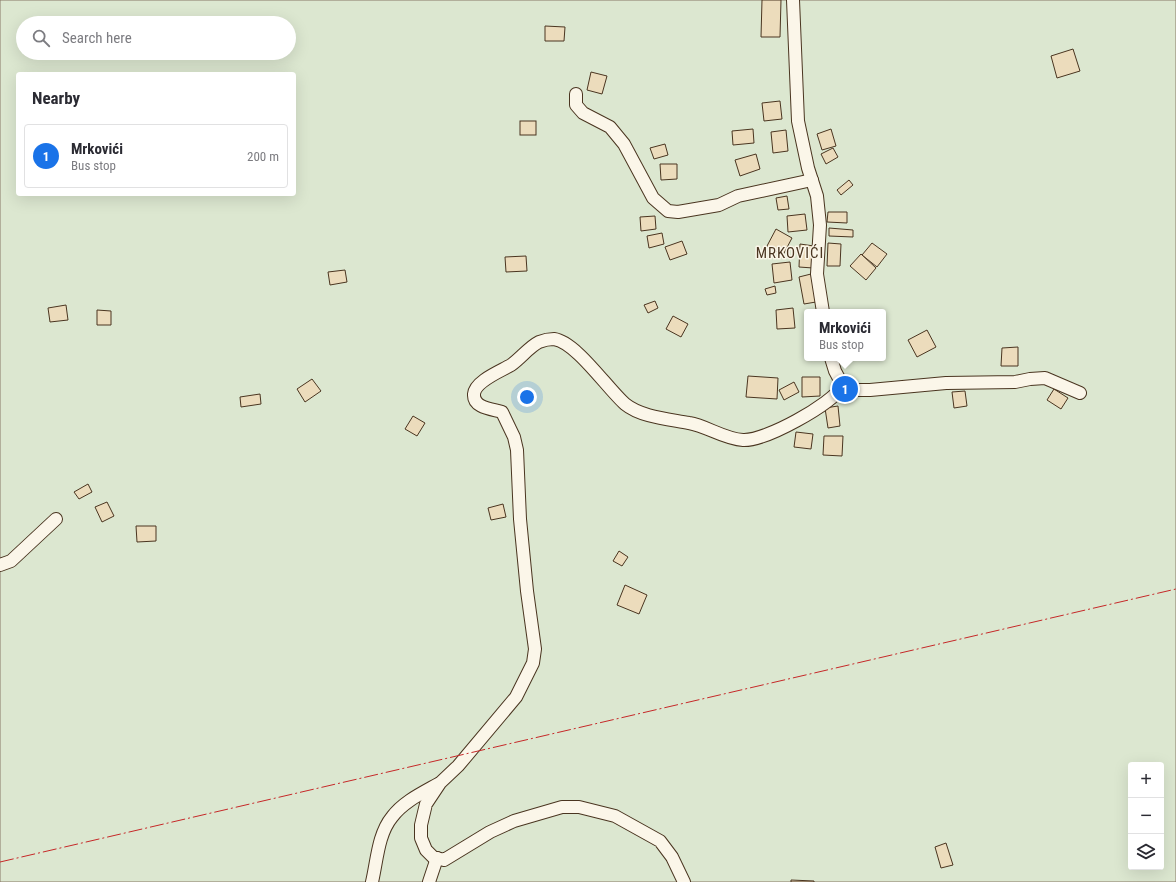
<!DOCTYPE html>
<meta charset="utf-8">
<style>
body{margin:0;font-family:"Roboto Condensed",sans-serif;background:#f7f7f7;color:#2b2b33}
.controls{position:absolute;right:12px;bottom:12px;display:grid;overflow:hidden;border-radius:4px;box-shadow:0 4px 16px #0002}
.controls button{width:36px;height:36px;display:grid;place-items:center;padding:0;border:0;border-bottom:1px solid #e1e1e2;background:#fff;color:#2b2b33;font:20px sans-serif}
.you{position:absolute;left:527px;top:397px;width:14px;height:14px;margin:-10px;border:3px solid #fff;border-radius:50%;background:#1a73e8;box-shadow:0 0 0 6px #1a73e833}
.badge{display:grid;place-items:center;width:26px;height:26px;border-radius:50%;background:#1a73e8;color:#fff;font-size:13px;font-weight:700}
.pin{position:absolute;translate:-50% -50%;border:2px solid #fff;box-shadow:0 1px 4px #0006}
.popup{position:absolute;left:804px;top:309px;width:82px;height:52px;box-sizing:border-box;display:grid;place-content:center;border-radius:4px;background:#fff;filter:drop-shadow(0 1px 3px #0005);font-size:13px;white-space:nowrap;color:#7c7c81}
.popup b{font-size:15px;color:#2b2b33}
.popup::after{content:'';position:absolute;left:50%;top:100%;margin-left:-8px;border:8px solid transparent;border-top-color:#fff}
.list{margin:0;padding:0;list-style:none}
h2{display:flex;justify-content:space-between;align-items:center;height:52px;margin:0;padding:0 16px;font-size:17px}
h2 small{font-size:13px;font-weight:400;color:#7c7c81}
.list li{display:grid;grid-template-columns:26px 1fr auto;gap:12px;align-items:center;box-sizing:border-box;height:64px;margin:0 8px 8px;padding:0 8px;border:1px solid #e1e1e2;border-radius:4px}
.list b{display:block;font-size:15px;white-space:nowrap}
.list p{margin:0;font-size:13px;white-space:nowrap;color:#7c7c81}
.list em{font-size:13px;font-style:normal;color:#7c7c81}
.icon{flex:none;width:22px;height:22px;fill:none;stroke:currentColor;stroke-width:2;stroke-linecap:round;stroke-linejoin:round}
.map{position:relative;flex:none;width:1176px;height:882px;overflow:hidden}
.search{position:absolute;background:#fff;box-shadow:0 4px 16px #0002;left:16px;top:16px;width:280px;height:44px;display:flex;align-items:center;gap:10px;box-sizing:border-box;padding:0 14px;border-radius:22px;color:#7c7c81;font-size:15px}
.panel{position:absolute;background:#fff;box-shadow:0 4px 16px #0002;left:16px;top:72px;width:280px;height:124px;border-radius:4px}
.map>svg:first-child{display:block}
.green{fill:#dce7d0;stroke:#887966;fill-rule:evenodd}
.building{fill:#ecdcbc;stroke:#4a3520}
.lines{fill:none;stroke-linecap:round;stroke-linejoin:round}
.minor-casing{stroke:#4a3520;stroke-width:14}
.minor{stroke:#fbf6e9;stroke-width:12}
.power{stroke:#c62828;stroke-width:1;stroke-dasharray:14 3 2 3;stroke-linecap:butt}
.labels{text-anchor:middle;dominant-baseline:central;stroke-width:3;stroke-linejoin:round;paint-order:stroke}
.quarter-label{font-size:15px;letter-spacing:1px;fill:#4a3520;stroke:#fbf6e9}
</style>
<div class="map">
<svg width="1176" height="882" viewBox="0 0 1176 882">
<rect width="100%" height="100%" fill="#fbf6e9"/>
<path class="green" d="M0,0h1176v882h-1176zM23,23h266v30h-266zM18,74h276v120h-276zM807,312h76v46h-76zM1131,765h30v102h-30z"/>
<g class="building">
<polygon points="762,0 781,0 780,37 761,37"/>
<polygon points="545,26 565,27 564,41 545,41"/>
<polygon points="1073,49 1080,71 1057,78 1051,56"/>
<polygon points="591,72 607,76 602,94 587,90"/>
<polygon points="780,101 782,119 764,121 762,103"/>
<rect x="520" y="121" width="16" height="14"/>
<polygon points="753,129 754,143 733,145 732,131"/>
<polygon points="831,129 836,146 822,150 817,134"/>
<polygon points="786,130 788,151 773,153 771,132"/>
<polygon points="665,144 668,155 654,159 650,148"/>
<polygon points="833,148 838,157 826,164 821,154"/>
<polygon points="756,154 760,169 740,176 735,160"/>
<polygon points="660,164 677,164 677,179 661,180"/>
<polygon points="849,180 853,185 841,195 837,190"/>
<polygon points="787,196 789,209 778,210 776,198"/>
<polygon points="828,212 847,212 847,223 827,222"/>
<polygon points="805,214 807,230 788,232 787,216"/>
<polygon points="655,216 656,229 641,231 640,217"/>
<polygon points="829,228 853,230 853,237 829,236"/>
<polygon points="776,229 792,238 783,255 767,246"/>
<polygon points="662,233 664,244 649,248 647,236"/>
<polygon points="682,241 687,254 670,260 665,247"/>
<polygon points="828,243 841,244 840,266 827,266"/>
<polygon points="872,243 887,254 877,267 862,255"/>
<polygon points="800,244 814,246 813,268 799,267"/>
<polygon points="861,254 876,268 866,280 850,266"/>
<polygon points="526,256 527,271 506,272 505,257"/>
<polygon points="790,262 792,280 774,283 772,264"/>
<polygon points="345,270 347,282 330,285 328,272"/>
<polygon points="811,274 816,302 804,304 799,277"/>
<polygon points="775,286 776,293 767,295 765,289"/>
<polygon points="655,301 658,308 648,313 644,305"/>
<polygon points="66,305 68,320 50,322 48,308"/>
<polygon points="793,308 795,328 777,329 776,310"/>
<polygon points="97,310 111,311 111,325 97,325"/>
<polygon points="673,316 688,324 681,337 666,329"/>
<polygon points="927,330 936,347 917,357 908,340"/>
<polygon points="1018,347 1018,366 1001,366 1002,348"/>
<polygon points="748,376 778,378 777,399 746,397"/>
<polygon points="802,377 820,377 820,396 802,397"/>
<polygon points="312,379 321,391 305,402 297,389"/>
<polygon points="794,382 799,392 784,400 779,390"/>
<polygon points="1054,389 1068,398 1061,409 1047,400"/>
<polygon points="965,391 967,406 954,408 952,392"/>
<polygon points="260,394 261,404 241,407 240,397"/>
<polygon points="838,406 840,426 828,428 825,408"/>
<polygon points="413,416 425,423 417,436 405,429"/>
<polygon points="796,432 813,434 811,449 794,447"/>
<polygon points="824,436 843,436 842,456 823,455"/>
<polygon points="88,484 92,492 79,499 74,492"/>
<polygon points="107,502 114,516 102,522 95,507"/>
<polygon points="503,504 506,517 491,520 488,508"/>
<polygon points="136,526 156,526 156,541 137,542"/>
<polygon points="619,551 628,557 622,566 613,561"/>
<polygon points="625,585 647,595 639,614 617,605"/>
<polygon points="946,843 953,865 941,868 935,847"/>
<polygon points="791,880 814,881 814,882 791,882"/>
</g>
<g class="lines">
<defs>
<g id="minor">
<polyline points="793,0 798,121 808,168 817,196 820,225 817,274 823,312"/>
<polyline points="576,94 576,105 583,113 610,127 624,144 653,198 668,211 678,212 719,205 738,196 812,180"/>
<polyline points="843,386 857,390 870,390 946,383 1015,382 1030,379 1045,378 1080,393"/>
<polyline points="0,565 11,561 56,519"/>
<path d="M372,882c5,-21 6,-48 20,-65 11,-15 30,-24 46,-33"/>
<polyline points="429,882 437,858"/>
<path d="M684,882l-12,-25 -12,-16 -45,-25 -36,-9h-17l-48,14 -24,11 -46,28 -11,-3 -7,-7 -5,-12v-13l5,-21 14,-21 18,-17 58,-69 17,-34 2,-14 -8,-58 -7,-72 -3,-69 -3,-13 -12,-25c-10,-3 -29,-4 -28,-18 1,-13 27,-23 37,-29 10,-7 18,-18 28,-23 5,-2 10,-3 15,-3 22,3 53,49 71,65 16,13 43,15 64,19 18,3 35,16 54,17 23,1 87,-35 100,-54l-8,-15 -4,-13"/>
</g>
</defs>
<use href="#minor" class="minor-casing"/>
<use href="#minor" class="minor"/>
<polyline class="power" points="0,862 1176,589"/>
</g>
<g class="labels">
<g class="quarter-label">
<text x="790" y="253">MRKOVIĆI</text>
</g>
</g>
</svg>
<div class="controls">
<button>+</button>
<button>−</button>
<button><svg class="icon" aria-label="layers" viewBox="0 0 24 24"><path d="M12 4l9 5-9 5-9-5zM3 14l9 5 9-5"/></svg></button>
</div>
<div class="you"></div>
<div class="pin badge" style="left:845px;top:389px">1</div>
<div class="popup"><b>Mrkovići</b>Bus stop</div>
<div class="search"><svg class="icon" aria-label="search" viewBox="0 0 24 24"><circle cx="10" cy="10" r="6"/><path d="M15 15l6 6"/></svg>Search here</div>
<section class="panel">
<h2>Nearby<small></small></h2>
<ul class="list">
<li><span class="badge">1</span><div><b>Mrkovići</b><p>Bus stop</p></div><em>200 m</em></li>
</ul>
</section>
</div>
